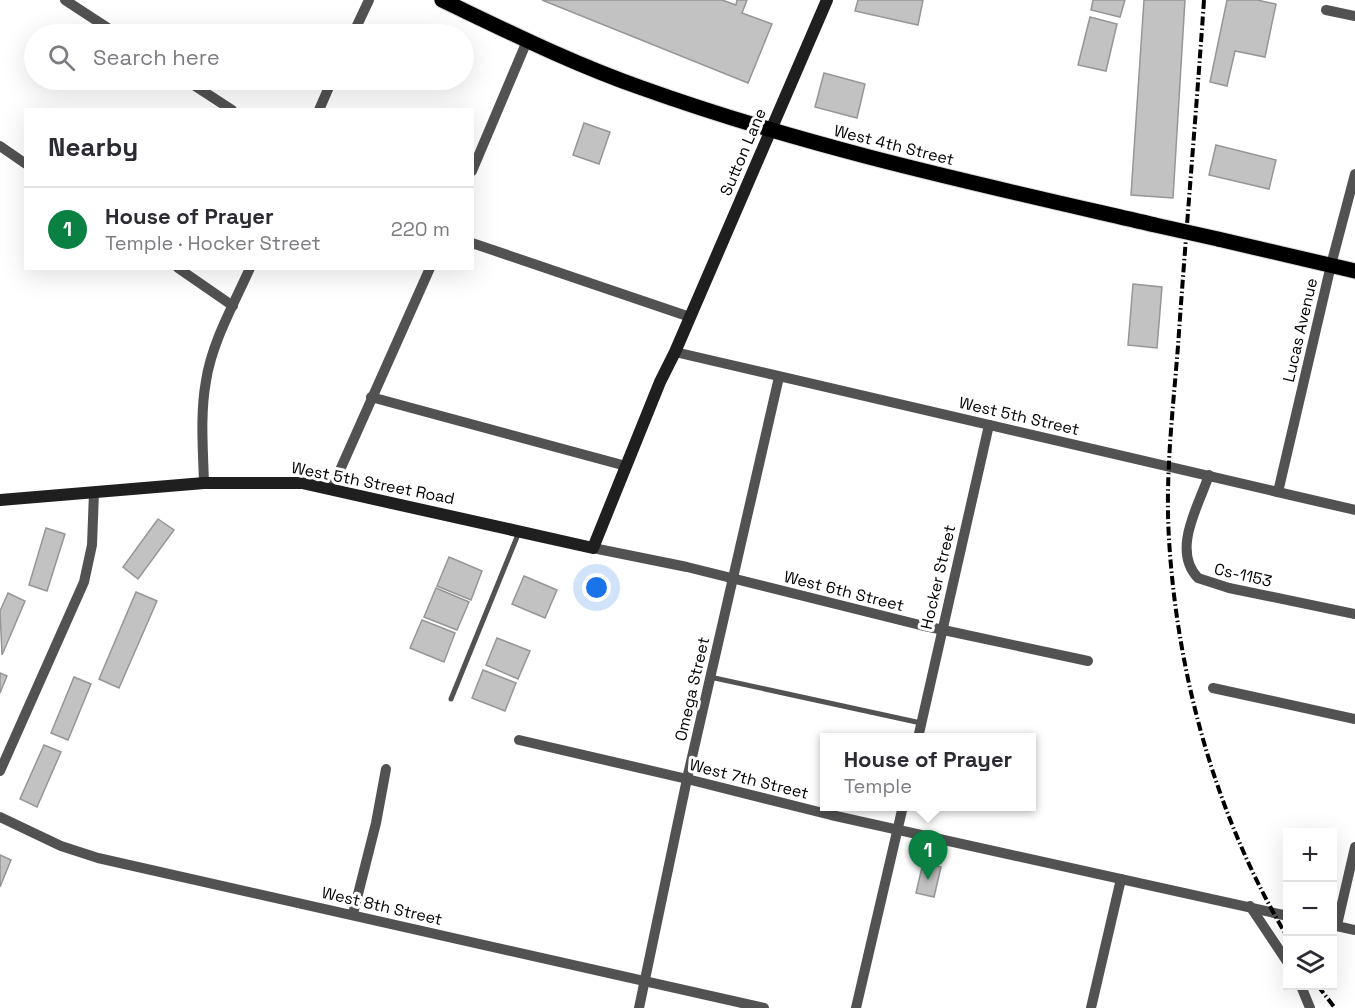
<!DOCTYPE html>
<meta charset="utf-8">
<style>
body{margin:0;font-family:"Space Grotesk",sans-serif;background:#f2f2f3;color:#2b2b33}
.controls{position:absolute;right:18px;bottom:18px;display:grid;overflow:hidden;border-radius:0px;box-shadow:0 6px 24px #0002}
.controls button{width:54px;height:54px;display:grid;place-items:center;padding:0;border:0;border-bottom:2px solid #e1e1e2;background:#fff;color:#2b2b33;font:30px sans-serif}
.you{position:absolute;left:597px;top:588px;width:21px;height:21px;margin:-15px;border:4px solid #fff;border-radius:50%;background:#1a73e8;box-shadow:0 0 0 9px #1a73e833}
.badge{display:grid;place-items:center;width:39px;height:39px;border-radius:50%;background:#0b8043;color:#fff;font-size:20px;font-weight:700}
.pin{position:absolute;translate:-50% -50px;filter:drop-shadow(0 2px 3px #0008)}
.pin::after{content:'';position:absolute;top:32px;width:21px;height:18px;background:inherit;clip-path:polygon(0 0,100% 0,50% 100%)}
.popup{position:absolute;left:820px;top:733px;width:216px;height:78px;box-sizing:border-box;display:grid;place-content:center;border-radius:0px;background:#fff;filter:drop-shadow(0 2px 4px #0005);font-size:20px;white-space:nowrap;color:#7c7c81}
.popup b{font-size:22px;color:#2b2b33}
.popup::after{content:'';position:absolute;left:50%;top:100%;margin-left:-12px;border:12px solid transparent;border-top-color:#fff}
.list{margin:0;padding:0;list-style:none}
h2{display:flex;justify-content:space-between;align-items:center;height:78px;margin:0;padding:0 24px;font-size:26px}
h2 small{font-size:20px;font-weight:400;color:#7c7c81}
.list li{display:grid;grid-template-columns:39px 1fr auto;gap:18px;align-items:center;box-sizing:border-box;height:84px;padding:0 24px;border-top:2px solid #e1e1e2}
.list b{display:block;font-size:22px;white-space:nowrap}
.list p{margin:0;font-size:20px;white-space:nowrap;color:#7c7c81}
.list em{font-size:20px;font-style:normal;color:#7c7c81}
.icon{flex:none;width:33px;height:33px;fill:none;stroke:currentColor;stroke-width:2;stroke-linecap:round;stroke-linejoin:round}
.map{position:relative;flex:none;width:1355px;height:1008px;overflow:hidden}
.search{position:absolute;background:#fff;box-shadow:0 6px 24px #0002;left:24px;top:24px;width:450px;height:66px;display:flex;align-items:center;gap:15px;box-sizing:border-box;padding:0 21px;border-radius:33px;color:#7c7c81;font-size:22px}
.panel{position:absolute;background:#fff;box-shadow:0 6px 24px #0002;left:24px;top:108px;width:450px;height:162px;border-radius:0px}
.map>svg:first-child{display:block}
.building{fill:#c2c2c2;stroke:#969696;stroke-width:1.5}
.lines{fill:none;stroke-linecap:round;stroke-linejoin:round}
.primary-casing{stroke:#dbdbdb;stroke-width:17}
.lane{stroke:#525252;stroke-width:5}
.street{stroke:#525252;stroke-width:10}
.secondary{stroke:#1f1f1f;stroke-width:12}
.primary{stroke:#000;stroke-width:15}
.rail{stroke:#000;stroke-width:4;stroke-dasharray:9 3 1.5 3;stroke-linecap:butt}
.primary-bridge-casing{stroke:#dbdbdb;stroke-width:17;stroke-linecap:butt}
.primary-bridge{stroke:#000;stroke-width:15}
.labels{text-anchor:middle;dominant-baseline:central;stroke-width:6;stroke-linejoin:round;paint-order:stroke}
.street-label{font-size:16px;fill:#000;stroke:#fff}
</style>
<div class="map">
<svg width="1355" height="1008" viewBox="0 0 1355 1008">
<rect width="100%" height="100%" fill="#fff"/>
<g class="building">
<polygon points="542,0 722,0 736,5 737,0 747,0 742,13 772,24 748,83"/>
<polygon points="858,0 923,0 918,25 855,11"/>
<polygon points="1093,0 1125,0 1120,17 1091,10"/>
<polygon points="1144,0 1185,0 1173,198 1131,195"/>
<polygon points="1227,0 1257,0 1276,4 1265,57 1235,51 1227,86 1210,82"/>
<polygon points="1090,17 1117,24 1106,71 1078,65"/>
<polygon points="824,73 865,84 857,118 815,107"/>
<polygon points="584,123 610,132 599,164 573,155"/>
<polygon points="1216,145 1276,160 1269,189 1209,175"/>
<polygon points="1133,284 1162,287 1157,348 1128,345"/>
<polygon points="158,519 174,530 138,579 123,567"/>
<polygon points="46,528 65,534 47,591 29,585"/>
<polygon points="449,557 482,571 471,600 437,586"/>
<polygon points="524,576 557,590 545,618 512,604"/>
<polygon points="436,588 469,602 457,630 424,617"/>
<polygon points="136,592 157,601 119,688 99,679"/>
<polygon points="8,593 25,601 2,655 0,611"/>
<polygon points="422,620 455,633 444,662 410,648"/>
<polygon points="497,638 530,651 518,679 486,665"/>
<polygon points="483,670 516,683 505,711 472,698"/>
<polygon points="0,673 7,676 0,693"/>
<polygon points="74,677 91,684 68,740 51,733"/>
<polygon points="44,745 61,752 37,807 20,799"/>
<polygon points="0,855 11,860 0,887"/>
<polygon points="923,863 941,867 934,897 916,893"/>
</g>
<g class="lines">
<defs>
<g id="primary">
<path d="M442,0c65,31 131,64 200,88 167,60 340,97 513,137"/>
<polyline points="1218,239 1355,271"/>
</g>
</defs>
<use href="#primary" class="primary-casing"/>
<g class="lane">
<polyline points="710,677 921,723"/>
<polyline points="451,699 519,532"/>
</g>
<g class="street">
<polyline points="65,0 117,34"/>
<polyline points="1326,10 1355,16"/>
<polyline points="353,34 369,0"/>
<polyline points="186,80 232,110"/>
<polyline points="319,110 332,80"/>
<polyline points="0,146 26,164"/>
<polyline points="472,171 527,41"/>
<polyline points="472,243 690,317"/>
<polyline points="178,268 233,306"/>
<polyline points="675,352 1355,510"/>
<polyline points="371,397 626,466"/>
<path d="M1209,475c-10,30 -38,75 -11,103l31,10 126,26"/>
<path d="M204,483c-1,-34 -4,-69 2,-102 6,-39 28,-77 44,-113"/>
<polyline points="332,488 430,268"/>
<polyline points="1278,492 1331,265 1355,174"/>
<polyline points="593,548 687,567 920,625 1088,661"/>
<polyline points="1213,688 1355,719"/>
<polyline points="918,738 989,425"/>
<polyline points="519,740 687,779 831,815 1288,916"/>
<polyline points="0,771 84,582 92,545 94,492"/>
<polyline points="0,817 61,846 98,858 764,1008"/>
<polyline points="1250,906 1288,963"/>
<polyline points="353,914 376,823 386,769"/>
<polyline points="1332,925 1355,930"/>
<polyline points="1337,925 1355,847"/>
<polyline points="1301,986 1310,1008"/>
<polyline points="639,1008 687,779 779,377"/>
<polyline points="856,1008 903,806"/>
<polyline points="1091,1008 1121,879"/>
</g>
<polyline class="secondary" points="0,500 204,483 302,483 593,548 660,382 675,352 827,0"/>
<use href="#primary" class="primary"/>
<g class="rail">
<path d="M1204,0c-8,116 -18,231 -26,346 -5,64 -13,129 -9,193 8,137 48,281 119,399"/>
<polyline points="1318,986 1335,1008"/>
</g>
<defs>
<polyline id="primary-bridge" points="1155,225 1218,239"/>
</defs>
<use href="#primary-bridge" class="primary-bridge-casing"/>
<use href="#primary-bridge" class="primary-bridge"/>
</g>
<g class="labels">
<g class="street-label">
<text transform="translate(894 145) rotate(14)">West 4th Street</text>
<text transform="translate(743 152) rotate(-67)">Sutton Lane</text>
<text transform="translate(1300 330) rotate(-77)">Lucas Avenue</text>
<text transform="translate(1019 416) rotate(13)">West 5th Street</text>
<text transform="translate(373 483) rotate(11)">West 5th Street Road</text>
<text transform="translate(1243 575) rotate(13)">Cs-1153</text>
<text transform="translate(938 577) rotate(-77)">Hocker Street</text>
<text transform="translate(844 591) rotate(14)">West 6th Street</text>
<text transform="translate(692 689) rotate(-77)">Omega Street</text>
<text transform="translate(749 779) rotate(14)">West 7th Street</text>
<text transform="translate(382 906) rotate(13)">West 8th Street</text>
</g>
</g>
</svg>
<div class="controls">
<button>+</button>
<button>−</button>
<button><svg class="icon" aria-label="layers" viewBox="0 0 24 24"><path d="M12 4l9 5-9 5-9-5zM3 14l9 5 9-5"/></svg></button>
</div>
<div class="you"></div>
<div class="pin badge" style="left:928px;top:880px">1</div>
<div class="popup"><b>House of Prayer</b>Temple</div>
<div class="search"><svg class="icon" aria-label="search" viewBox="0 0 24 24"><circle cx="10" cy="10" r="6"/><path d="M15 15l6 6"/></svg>Search here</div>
<section class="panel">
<h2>Nearby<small></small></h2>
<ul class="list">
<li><span class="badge">1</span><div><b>House of Prayer</b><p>Temple · Hocker Street</p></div><em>220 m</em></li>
</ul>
</section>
</div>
